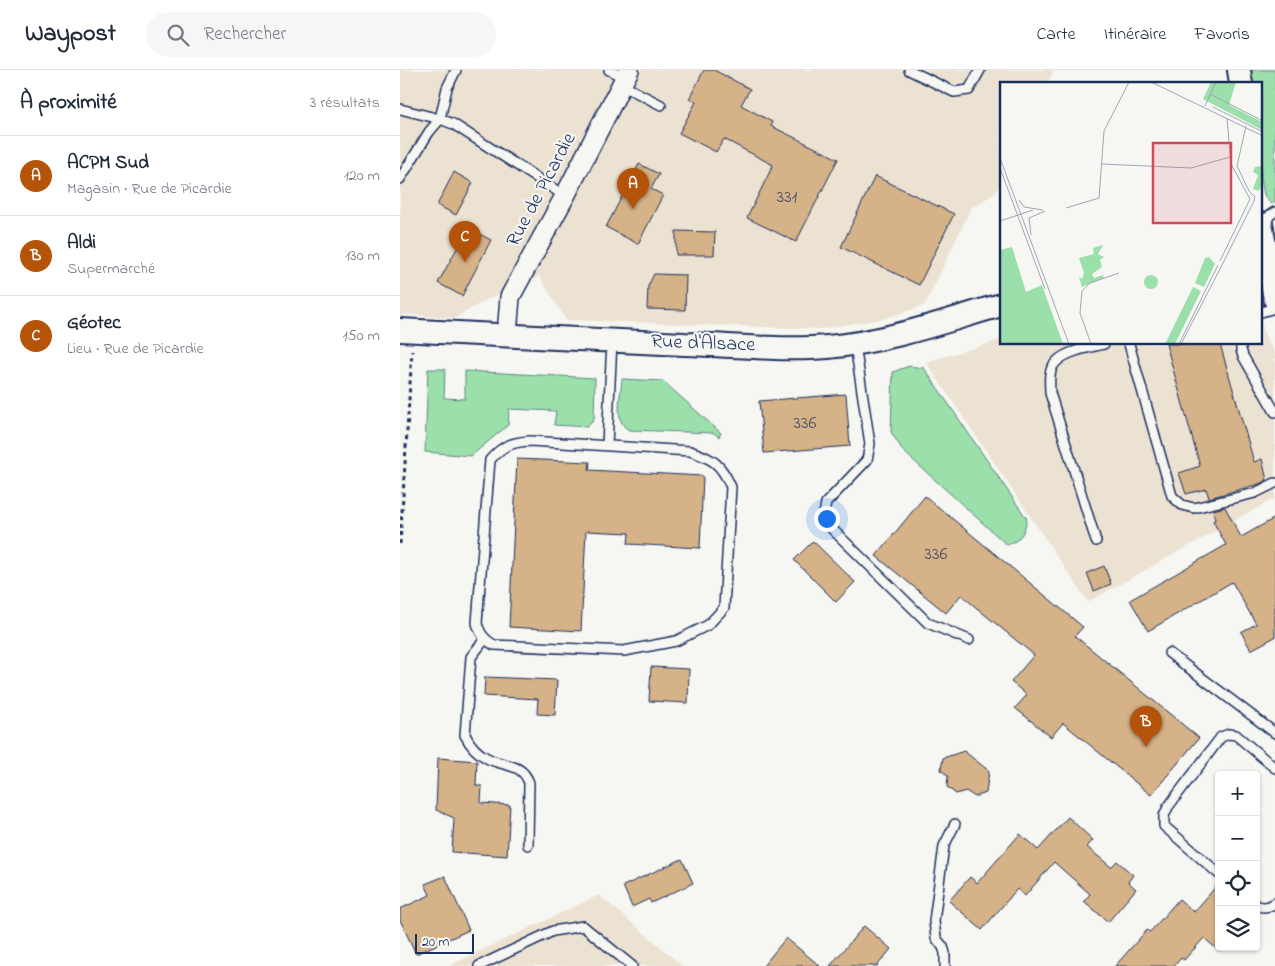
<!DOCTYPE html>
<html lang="fr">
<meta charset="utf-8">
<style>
body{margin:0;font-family:"Indie Flower",sans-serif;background:#f6f6f7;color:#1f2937}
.controls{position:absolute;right:15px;bottom:15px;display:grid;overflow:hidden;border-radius:5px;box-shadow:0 1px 4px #0004}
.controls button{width:45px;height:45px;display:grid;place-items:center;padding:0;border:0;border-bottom:1px solid #e0e1e3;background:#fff;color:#1f2937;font:25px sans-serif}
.scale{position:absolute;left:15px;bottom:12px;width:59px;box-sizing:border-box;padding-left:5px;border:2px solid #1b2f5e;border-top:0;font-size:14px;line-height:18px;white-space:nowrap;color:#1b2f5e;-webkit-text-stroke:4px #f6f6f2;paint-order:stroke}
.you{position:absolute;left:426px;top:448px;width:18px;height:18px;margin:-12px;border:4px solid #fff;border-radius:50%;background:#1a73e8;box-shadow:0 0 0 8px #1a73e833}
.badge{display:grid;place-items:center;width:32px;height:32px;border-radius:50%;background:#b45309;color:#fff;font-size:16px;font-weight:700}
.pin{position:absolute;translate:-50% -41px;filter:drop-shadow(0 1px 2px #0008)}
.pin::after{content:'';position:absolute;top:26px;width:18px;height:15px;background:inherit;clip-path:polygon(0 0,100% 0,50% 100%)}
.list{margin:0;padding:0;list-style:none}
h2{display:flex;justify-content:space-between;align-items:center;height:65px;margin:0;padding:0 20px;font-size:21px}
h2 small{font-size:16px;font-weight:400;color:#747a83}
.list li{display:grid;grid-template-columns:32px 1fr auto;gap:15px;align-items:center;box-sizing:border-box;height:80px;padding:0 20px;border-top:1px solid #e0e1e3}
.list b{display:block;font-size:19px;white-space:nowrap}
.list p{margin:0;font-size:16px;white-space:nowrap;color:#747a83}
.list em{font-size:16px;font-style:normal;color:#747a83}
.icon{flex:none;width:28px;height:28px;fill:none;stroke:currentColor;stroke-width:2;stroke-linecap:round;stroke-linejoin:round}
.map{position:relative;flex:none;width:875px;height:896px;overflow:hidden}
header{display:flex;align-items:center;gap:30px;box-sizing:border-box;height:70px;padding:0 25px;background:#fff;border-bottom:1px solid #e0e1e3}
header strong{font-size:24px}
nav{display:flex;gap:28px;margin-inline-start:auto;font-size:18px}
.search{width:350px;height:45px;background:#f6f6f7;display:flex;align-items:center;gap:12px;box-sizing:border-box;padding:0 18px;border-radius:28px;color:#747a83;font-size:19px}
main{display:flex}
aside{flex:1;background:#fff}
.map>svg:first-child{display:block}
.built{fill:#ece2d2}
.green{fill:#9bdfaa;stroke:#5b8784}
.building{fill:#d5b287;stroke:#1b2f5e}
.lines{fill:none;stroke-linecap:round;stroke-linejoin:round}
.service-casing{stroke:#1b2f5e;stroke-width:12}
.minor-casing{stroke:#1b2f5e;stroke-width:22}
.tertiary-casing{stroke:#1b2f5e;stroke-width:26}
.path{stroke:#1b2f5e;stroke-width:3;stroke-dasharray:4 4;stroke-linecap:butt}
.service{stroke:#f6f6f2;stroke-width:9}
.minor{stroke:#f6f6f2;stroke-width:19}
.tertiary{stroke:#f6f6f2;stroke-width:22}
.labels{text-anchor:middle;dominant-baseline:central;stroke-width:4;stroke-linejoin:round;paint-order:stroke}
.number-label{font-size:18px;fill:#4a5068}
.street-label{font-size:20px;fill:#1b2f5e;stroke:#f6f6f2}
.inset-road{fill:none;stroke:#9ea6b7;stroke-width:1}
.view{fill:#d1495b;fill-opacity:0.15;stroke:#d1495b;stroke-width:2.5}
.inset-edge{fill:none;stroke:#1b2f5e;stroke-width:2.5}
</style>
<header>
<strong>Waypost</strong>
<div class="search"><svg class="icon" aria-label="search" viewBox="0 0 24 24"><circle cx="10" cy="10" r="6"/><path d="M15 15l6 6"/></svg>Rechercher</div>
<nav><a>Carte</a><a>Itinéraire</a><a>Favoris</a></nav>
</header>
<main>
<aside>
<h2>À proximité<small>3 résultats</small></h2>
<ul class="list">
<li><span class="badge">A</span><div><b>ACPM Sud</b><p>Magasin · Rue de Picardie</p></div><em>120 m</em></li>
<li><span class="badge">B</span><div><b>Aldi</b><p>Supermarché</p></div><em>130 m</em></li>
<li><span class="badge">C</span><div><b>Géotec</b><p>Lieu · Rue de Picardie</p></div><em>150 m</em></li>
</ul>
</aside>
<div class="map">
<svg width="875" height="896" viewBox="0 0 875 896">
<rect width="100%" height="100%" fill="#f6f6f2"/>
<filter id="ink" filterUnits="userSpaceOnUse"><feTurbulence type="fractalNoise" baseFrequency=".02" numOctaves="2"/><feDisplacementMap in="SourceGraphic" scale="10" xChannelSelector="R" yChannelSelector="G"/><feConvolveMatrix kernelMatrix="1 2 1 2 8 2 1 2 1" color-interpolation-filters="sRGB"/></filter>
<g filter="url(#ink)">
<g class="built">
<polygon points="0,0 654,0 647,14 601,14 601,112 595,123 571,138 525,235 486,248 421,259 166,250 139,206 88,229 55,248 3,244 0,285"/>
<polygon points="861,248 864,263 875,283 875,428 688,532 526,292 601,270 601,274 861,274"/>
<polygon points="199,825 283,896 49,896"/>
</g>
<g class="green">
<polygon points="845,0 875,0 875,132 871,134 864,125 861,108 861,14 847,14"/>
<path d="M509,296l15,2 103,151c-3,14 -6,21 -20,26l-104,-94 -12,-19 2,-60z"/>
<polygon points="28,299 45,299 44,328 65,329 65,301 195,308 194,350 187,357 154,355 156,341 109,339 108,355 71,386 25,382"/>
<path d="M222,309l41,2 58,52 -2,4 -5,-4 -85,-3c-16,-8 -8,-35 -7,-51z"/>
</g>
<g class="building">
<polygon points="304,0 314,0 350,19 341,35 372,52 371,56 438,89 396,172 347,148 373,95 324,69 316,82 279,63 296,32 289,29"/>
<polygon points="239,94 259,104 251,119 263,125 238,174 206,157"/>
<polygon points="54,102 73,113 56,145 37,135"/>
<polygon points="475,106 554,144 519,215 441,177"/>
<polygon points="68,158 91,170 62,226 38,213"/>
<polygon points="276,161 315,162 314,185 276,185"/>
<polygon points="254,204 286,205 285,240 247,239 248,216"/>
<polygon points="766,274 820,274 854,392 862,389 867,410 859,414 809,428 806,419 786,424 779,403 800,396"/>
<polygon points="446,324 450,376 364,383 359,331"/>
<polygon points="117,389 190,392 189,400 303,406 300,478 228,474 229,463 186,461 181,561 109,557"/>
<polygon points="525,426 683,557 675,566 799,668 751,725 663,653 651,667 615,638 627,625 611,612 634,585 561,525 546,543 476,486"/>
<polygon points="825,437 841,467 875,448 875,567 851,580 841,562 856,554 832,512 748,561 730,530 826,475 813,451 815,450 813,440"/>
<polygon points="413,471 455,512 436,532 394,490"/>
<polygon points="704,496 711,514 694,521 687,503"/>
<polygon points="251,597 289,599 288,633 249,631"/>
<polygon points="85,607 157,610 155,645 137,644 138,629 84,626"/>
<polygon points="564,681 589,701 586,723 575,727 566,721 556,724 547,717 548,706 541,700 543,688"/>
<polygon points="38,688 77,691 76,716 82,716 81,733 110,735 107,786 52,782 54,748 36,740"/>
<polygon points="668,747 693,770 687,777 711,797 717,791 733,805 728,812 736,819 708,852 684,831 690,824 654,792 625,826 617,819 582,860 549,831 570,807 577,813 620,764 638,780"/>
<polygon points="282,789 293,813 251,833 249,829 232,837 223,816"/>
<polygon points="45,806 69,860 16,884 0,850 0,839 30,825 25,814"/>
<polygon points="819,813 819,881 804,868 784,890 781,888 774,896 715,896 747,860 750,862 779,829 794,842"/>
<polygon points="464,856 491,879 477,896 430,896"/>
<polygon points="386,868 420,896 363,896"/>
</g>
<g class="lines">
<defs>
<g id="service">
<polyline points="56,0 47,18 40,49 53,54 165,126"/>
<polyline points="209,0 225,8"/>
<polyline points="509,0 554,22 569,20 580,0"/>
<polyline points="222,15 261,35"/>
<polyline points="0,39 40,49 29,62 0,109"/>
<polyline points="863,157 870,145 875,142"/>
<polyline points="861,242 875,238"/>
<polyline points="729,274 772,426 782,435 794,438 855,423 875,413"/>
<polyline points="841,274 841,280 843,286 875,342"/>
<polyline points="455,275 470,374 467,390 426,433 424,444 427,454 528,553 569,570"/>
<path d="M130,371l160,10c24,8 31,13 41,36l-7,121 -16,17 -32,16 -52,10 -130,-6c-10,-6 -14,-11 -17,-22l13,-163c12,-14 21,-18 40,-19z"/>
<polyline points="207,375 212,271"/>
<path d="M696,471l-46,-148c0,-8 -2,-20 3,-27 9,-15 36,-18 51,-22"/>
<path d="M85,569l-14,18 -6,78c5,10 12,18 22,23 16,9 35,4 42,25l-1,62"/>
<polyline points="769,583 875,663"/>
<polyline points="819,804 764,756 764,746 768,737 821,667 829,664 836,665 875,698"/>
<path d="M856,835c7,4 13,2 19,-2"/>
<polyline points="79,896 153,861 183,856 232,896"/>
<polyline points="545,896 545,883 543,877 536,868 534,851 544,776 555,754"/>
</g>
<polyline id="minor" points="107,265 110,227 165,126 229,0"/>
<g id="tertiary">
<polyline points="839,0 841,14"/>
<polyline points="861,154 875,229"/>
<path d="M0,260c95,5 189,10 284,14 48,1 97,7 144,3 59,-5 117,-26 173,-42"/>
</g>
</defs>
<use href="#service" class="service-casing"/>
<use href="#minor" class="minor-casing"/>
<use href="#tertiary" class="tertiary-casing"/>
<polyline class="path" points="0,474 12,281"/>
<use href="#service" class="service"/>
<use href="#minor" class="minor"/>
<use href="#tertiary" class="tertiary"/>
</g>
</g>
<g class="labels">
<g class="number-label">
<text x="387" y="128">331</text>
<text x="405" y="354">336</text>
<text x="536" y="485">336</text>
</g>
<g class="street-label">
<text transform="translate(142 120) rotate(-62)">Rue de Picardie</text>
<text transform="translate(303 274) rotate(2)">Rue d'Alsace</text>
</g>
</g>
<g transform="translate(600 12)">
<rect width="262" height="262" fill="#f6f6f2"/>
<path d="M211,0h25l-7,23 33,17v8l-59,-31zM262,84v18l-3,7 -6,-2 5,-14 -5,-3 2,-5zM103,163l-5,9 6,3 -4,3 2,7 -10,7 2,4 9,-3 1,3 -22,9 -3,-10 3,2 2,-6 -5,-15 15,-4 -1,-6zM12,165l14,45 16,-7 21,59h-63v-94zM209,175l6,7 -11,23 -9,-4 10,-25zM144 200a7 7 0 1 1 14 0a7 7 0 1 1-14 0ZM193,205l8,4 -26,53h-10z" fill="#9bdfaa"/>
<path class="inset-road" d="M151,0l112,54M210,12l53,27M205,24l11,-24M213,25l50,25M246,44l-9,40 12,25 6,6 -1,4M0,76l69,186M102,82l89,4 39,-11M0,86l45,121M19,118l5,7 19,3M66,126l33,-10 5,-67 25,-49M0,139l33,-11M31,153l-2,-17 16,-7M220,179l30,-62 -19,-35 -4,-46M221,185l33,-66M207,212l14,-27M91,262l-11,-31 2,-22 8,-8 29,-10M179,262l39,-79M181,262l26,-50"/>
<path class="view" d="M153,61h78v80h-78z"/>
<rect width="262" height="262" class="inset-edge"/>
</g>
</svg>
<div class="controls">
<button>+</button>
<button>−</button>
<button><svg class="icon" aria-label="locate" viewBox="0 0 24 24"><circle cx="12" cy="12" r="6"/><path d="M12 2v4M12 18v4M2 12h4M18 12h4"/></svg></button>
<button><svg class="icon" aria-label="layers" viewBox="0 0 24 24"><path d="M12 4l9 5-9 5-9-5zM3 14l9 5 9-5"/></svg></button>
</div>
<div class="scale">20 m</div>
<div class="you"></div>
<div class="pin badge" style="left:233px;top:139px">A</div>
<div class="pin badge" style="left:746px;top:677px">B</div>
<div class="pin badge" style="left:65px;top:192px">C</div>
</div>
</main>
